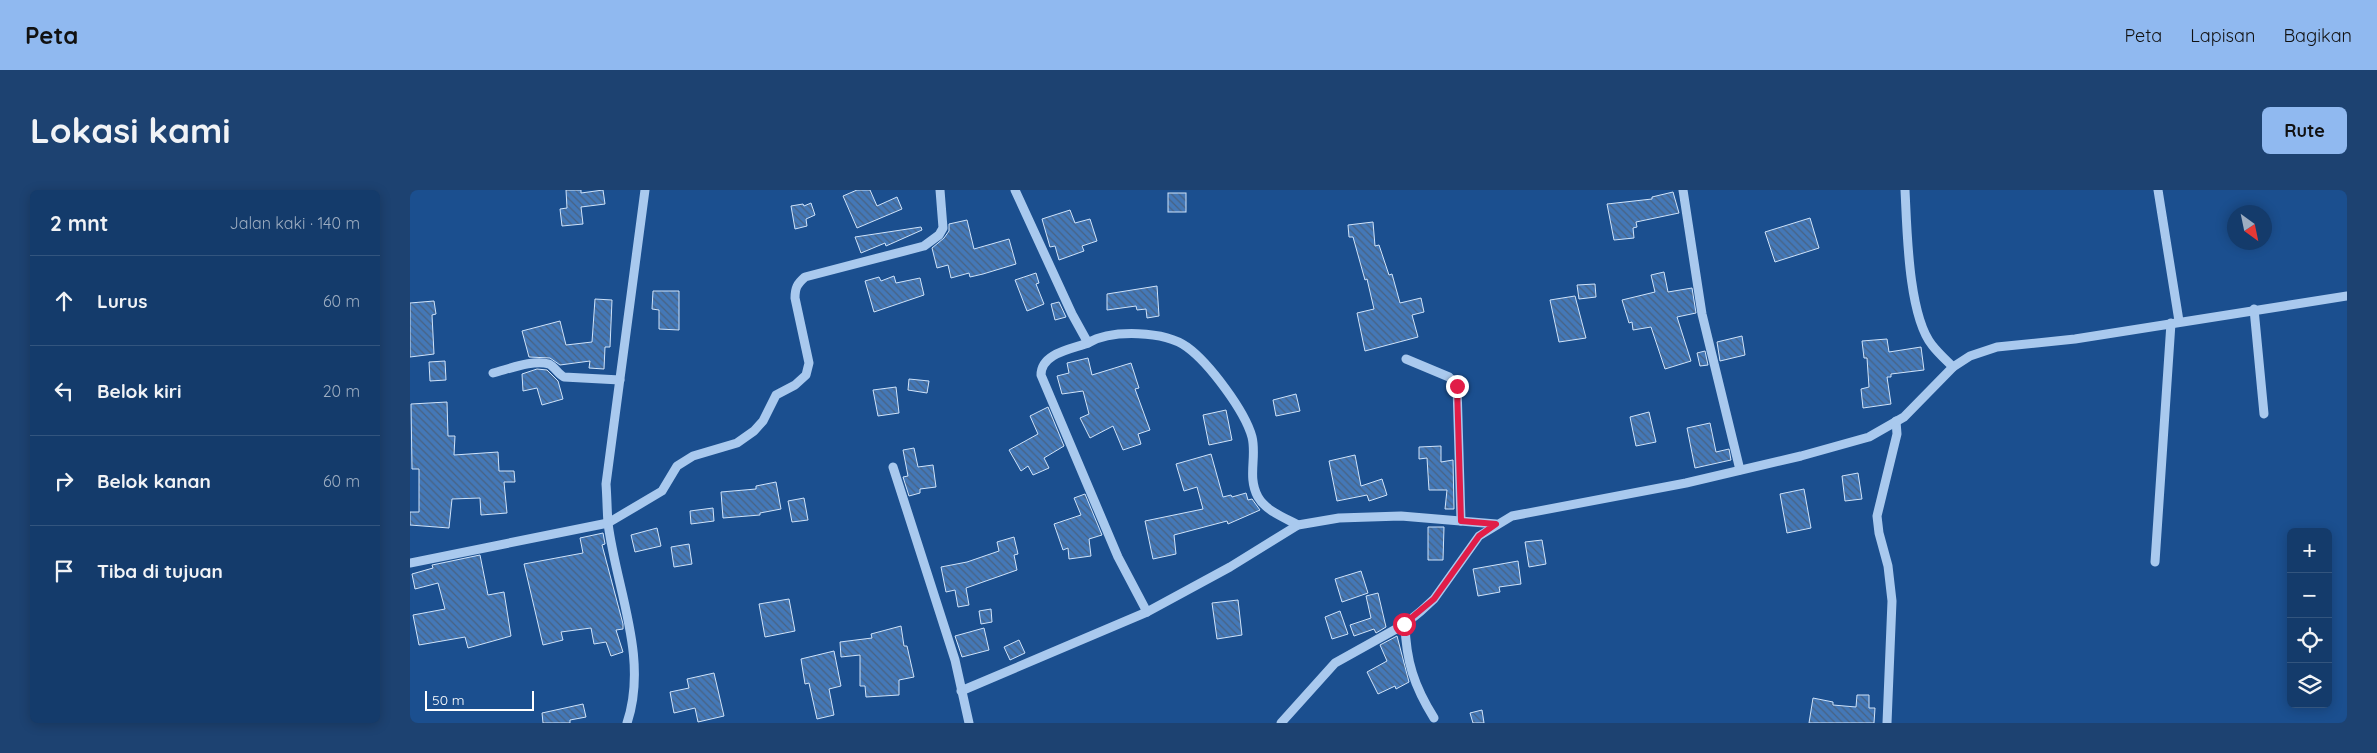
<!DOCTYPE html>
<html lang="id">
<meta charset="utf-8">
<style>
body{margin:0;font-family:Quicksand,sans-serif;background:#1d4271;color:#f1f3f6}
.controls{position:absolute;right:15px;bottom:15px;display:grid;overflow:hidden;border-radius:8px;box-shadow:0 2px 12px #0003}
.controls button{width:45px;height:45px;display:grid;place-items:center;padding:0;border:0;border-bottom:1px solid #33557e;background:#143b6b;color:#f1f3f6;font:25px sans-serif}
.compass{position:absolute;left:1817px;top:15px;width:45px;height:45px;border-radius:50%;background:#143b6b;box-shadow:0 2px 12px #0003;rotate:147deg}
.scale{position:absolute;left:15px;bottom:12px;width:109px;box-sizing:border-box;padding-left:5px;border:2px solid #fff;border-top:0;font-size:14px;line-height:18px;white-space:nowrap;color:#fff;-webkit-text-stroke:4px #1b4f8f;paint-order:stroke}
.stop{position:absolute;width:15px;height:15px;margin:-11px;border:4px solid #e11d48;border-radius:50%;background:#fff}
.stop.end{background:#e11d48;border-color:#fff;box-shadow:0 1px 5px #0008}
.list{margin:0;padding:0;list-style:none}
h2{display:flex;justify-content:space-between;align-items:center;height:65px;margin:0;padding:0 20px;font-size:21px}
h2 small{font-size:16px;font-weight:400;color:#9dadc1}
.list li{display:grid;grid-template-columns:32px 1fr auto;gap:15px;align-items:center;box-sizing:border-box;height:90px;padding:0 20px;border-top:1px solid #33557e}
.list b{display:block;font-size:19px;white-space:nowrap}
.list em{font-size:16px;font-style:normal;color:#9dadc1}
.icon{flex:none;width:28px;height:28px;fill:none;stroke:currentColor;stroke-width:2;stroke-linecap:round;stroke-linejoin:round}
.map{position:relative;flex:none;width:1937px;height:533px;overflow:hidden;border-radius:8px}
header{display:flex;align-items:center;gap:30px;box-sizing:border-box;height:70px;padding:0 25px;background:#90b9f0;color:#111}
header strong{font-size:24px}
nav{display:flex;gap:28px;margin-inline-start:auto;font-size:18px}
.intro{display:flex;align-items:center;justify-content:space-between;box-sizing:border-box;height:120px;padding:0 30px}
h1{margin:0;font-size:35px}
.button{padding:12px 22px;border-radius:8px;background:#90b9f0;color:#111;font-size:18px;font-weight:700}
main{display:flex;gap:30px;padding:0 30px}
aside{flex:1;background:#143b6b;border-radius:8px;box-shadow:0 2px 12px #0003}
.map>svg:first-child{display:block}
.building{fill:url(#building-back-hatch);stroke:#cfe3fa}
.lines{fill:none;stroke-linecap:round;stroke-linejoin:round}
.minor{stroke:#a9c9ee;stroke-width:9}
.route{stroke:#e11d48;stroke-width:6}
</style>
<header>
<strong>Peta</strong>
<nav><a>Peta</a><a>Lapisan</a><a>Bagikan</a></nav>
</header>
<div class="intro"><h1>Lokasi kami</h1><a class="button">Rute</a></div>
<main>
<aside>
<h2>2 mnt<small>Jalan kaki · 140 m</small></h2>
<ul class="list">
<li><svg class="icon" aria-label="ahead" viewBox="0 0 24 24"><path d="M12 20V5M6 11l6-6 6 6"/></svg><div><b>Lurus</b></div><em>60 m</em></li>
<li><svg class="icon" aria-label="left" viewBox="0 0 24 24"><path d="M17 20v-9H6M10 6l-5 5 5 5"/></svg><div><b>Belok kiri</b></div><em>20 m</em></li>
<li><svg class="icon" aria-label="right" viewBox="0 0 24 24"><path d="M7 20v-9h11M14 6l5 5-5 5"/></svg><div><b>Belok kanan</b></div><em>60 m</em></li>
<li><svg class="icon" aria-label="arrive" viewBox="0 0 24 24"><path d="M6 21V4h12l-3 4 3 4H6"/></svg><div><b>Tiba di tujuan</b></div></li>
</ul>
</aside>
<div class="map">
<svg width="1937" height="533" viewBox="0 0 1937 533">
<defs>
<pattern id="building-back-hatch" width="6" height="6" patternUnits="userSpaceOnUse" patternTransform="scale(1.25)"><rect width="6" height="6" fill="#4478b7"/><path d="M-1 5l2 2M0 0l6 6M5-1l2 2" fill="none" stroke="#486282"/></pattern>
</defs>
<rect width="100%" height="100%" fill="#1b4f8f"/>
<g class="building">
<polygon points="156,0 171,0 171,3 193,0 195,14 171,17 173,34 152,36 150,19 157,18"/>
<polygon points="447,0 460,0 467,16 487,7 492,19 447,38 433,6"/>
<polygon points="1263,2 1269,23 1226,32 1227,37 1223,38 1224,48 1204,50 1197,14 1242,9 1242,7"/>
<rect x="758" y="3" width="18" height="19"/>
<polygon points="401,13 405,25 396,29 397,36 385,39 381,16 393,14 394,16"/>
<polygon points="660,20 665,33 680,29 687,51 672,56 674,61 649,70 645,56 640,57 632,29"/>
<polygon points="1400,28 1409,58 1365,72 1355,42"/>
<polygon points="557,30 564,59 599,49 606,74 573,84 560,87 559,83 541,88 538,75 527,78 522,58 534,48 539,41 539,34"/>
<polygon points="963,32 965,56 969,55 979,85 982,84 990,113 1011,108 1014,122 1002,125 1008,147 955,161 947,123 964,119 957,89 955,90 943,47 939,47 938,35"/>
<polygon points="511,37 512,40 476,56 475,53 451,63 445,47"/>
<polygon points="1254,82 1258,102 1282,98 1286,123 1267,127 1281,171 1255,179 1241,137 1223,140 1222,132 1219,133 1212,110 1245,102 1241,85"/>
<polygon points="626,83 629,93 626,94 634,114 617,121 605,90"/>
<polygon points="484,86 486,93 510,88 514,105 464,122 455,91 469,87 471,91"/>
<polygon points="1185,94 1186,107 1169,109 1167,95"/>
<polygon points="747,96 749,126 737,128 736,119 727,120 726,116 697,120 697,104"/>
<polygon points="243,101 269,101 269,140 249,139 249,120 242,119"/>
<polygon points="1165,106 1176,148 1149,152 1140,110"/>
<polygon points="185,109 202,110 200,157 195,157 194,179 179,178 180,171 150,175 140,168 119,167 112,141 150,131 156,155 182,152"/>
<polygon points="24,111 26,124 22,125 24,164 0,167 0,113"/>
<polygon points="649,112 656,127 645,130 641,114"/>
<polygon points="1332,146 1335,165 1310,171 1307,152"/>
<polygon points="1477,149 1479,162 1511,157 1514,180 1481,184 1481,187 1477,187 1481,214 1453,218 1451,199 1459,197 1457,168 1454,168 1452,151"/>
<polygon points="1295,161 1298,175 1290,176 1287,163"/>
<polygon points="678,168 682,185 721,173 729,198 725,199 740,240 728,244 731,254 713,260 703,236 680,248 670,228 679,224 673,201 652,204 647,186 659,183 657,173"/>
<polygon points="35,171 36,190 20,191 19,172"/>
<polygon points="127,179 137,180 148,191 153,209 132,215 127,198 113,201 112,184"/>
<polygon points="499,189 519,191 517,203 498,200"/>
<polygon points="486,197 489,223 468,226 463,200"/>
<polygon points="886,204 890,221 866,226 863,210"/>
<polygon points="37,212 38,246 45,246 44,265 88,262 89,281 104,281 105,292 94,292 97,323 71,325 70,308 42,309 39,338 0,335 0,322 9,322 9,279 2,279 1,214"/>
<polygon points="638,217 654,256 634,268 639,278 623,285 618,276 611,281 599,260 628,244 620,226"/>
<polygon points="816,220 822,250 799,255 793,225"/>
<polygon points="1239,222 1246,252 1226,256 1220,227"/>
<polygon points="1300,233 1306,262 1319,259 1321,270 1285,278 1277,238"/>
<polygon points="1031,256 1031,272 1043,270 1044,319 1035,319 1037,300 1019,300 1017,268 1009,269 1009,257"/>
<polygon points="504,258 508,277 523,275 526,297 510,299 510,303 499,306 493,287 498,286 493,260"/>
<polygon points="801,264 813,307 821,305 822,307 836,303 838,310 842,309 850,320 818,334 817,331 764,345 766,364 743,369 735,331 793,319 787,297 774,301 766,274"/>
<polygon points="945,265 951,296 972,289 977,305 959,311 957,305 927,311 919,271"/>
<polygon points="1448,283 1452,309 1435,311 1432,286"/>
<polygon points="366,292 371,319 350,323 350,325 313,328 311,302 346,299 346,296"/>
<polygon points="1394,299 1401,338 1377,343 1370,304"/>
<polygon points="675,304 692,345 679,349 681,366 659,369 658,358 653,360 644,334 671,325 664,308"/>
<polygon points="394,308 398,330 382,332 378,311"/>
<polygon points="303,318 304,331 281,334 280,321"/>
<polygon points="1018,337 1034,337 1033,370 1018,370"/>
<polygon points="247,338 251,356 225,362 221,345"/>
<polygon points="193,343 195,354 192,355 213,434 213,439 206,440 213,462 201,466 196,452 184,454 181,438 151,442 153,450 133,455 114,374 173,363 170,348"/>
<polygon points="604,347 608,364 604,365 607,380 556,398 559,415 548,417 545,400 536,402 531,377 557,372 589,361 587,352"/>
<polygon points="1132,350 1136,374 1119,377 1115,352"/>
<polygon points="279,354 282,374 264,377 261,357"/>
<polygon points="70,365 78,405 94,402 101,446 58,458 55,447 9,455 3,425 35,419 28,393 5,399 2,384 23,378 22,375 27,374"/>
<polygon points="1108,371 1111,394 1089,397 1090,402 1068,406 1063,379"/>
<polygon points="951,381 958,403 932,412 925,389"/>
<polygon points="968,403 976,437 966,443 964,439 944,446 940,435 961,428 956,406"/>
<polygon points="379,409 385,441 355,447 349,414"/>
<polygon points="828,410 832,445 807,449 802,413"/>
<polygon points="581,419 582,432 571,434 569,421"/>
<polygon points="930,421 938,444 922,449 915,427"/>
<polygon points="491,436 494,456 497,456 504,487 489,490 489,505 456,507 455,496 450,496 450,465 431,467 430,452 462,448 461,444"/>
<polygon points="574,438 579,460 552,467 545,446"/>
<polygon points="987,446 999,492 986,499 985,496 968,504 957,482 977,471 970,455"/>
<polygon points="609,450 615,463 600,470 594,457"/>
<polygon points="424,461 431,496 419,499 424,525 407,529 399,493 395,494 391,469"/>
<polygon points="304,483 314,526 288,532 285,518 264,523 260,502 279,498 277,489"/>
<polygon points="1447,505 1459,505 1459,518 1465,518 1464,533 1399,533 1403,508 1423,512 1423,515 1446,517"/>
<polygon points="173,514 176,527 160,530 160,533 133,533 132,523"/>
<polygon points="1072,520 1074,533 1063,533 1060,523"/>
</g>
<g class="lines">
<g class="minor">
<path d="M605,0l57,124 16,29c24,-14 77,-12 99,4 22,16 58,64 65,90 5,20 -5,40 6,60 8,14 27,21 40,28"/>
<polyline points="1273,0 1292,124 1330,280"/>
<path d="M1495,0c2,38 3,125 27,155 6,8 14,15 21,22"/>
<polyline points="1748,0 1769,131"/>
<polyline points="1844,119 1854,224"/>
<path d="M678,153c-16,6 -47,10 -47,32l77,182 29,55"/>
<polyline points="996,169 1039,187 1047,196 1051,331"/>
<path d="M83,183c16,-4 41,-14 56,-9 6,3 9,10 15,13l56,3"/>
<polyline points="483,277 545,470 559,533"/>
<polyline points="1745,372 1761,133"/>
<path d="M0,373l198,-40 54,-32 15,-25 16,-10 44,-13 17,-12 9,-10 13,-26 19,-10 11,-10 3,-12 -14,-65c0,-10 2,-14 10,-21l119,-31 15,-11 4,-7 -3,-38"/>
<path d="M995,434c1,37 9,62 29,94"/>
<polyline points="551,501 737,422 820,377 888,335 929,328 991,326 1086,334"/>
<path d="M217,533c22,-65 -11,-135 -19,-200 -1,-13 -1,-26 -2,-39l39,-294"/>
<polyline points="871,533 925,473 995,434 1011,421 1024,409 1069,346 1102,326 1276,293 1391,266 1459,247 1494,227 1543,177 1560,166 1587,157 1665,149 1937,106"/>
<polyline points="1477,533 1482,411 1478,376 1469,343 1467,326 1487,244 1486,231"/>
</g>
</g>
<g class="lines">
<polyline class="route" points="994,434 1024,409 1069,346 1086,334 1051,331 1047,196"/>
</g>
</svg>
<div class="controls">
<button>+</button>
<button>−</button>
<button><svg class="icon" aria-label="locate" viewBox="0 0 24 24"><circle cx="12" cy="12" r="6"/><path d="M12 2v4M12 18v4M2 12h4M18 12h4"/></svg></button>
<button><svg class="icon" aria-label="layers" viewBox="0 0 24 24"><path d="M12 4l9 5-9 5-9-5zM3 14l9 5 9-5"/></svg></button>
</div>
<svg class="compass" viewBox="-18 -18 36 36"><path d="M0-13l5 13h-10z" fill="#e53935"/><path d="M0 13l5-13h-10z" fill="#9dadc1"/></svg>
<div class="scale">50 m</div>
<div class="stop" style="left:994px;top:434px"></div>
<div class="stop end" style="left:1047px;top:196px"></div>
</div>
</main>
